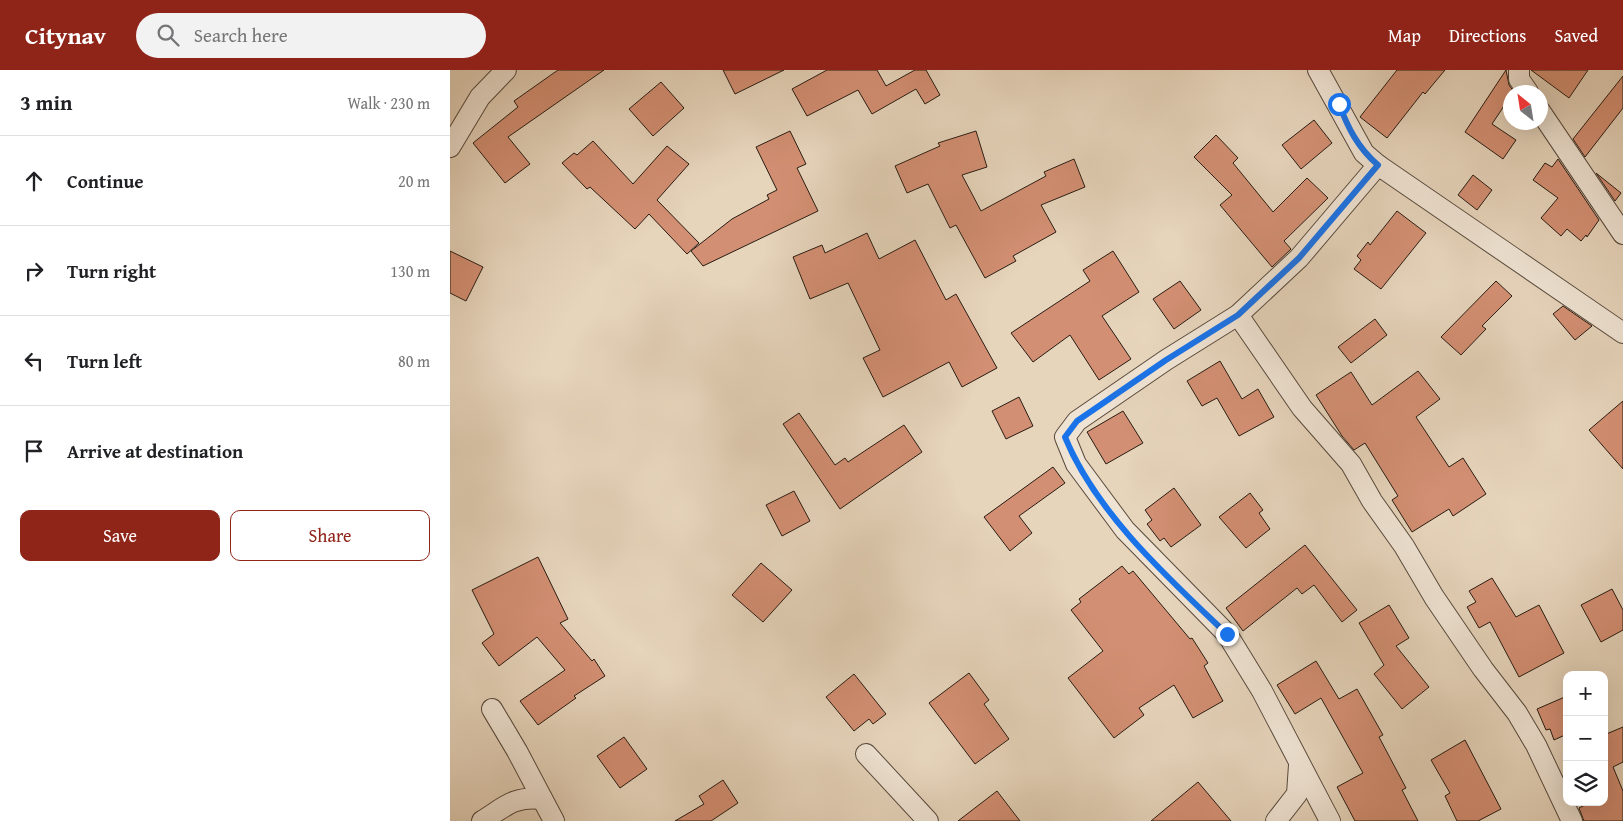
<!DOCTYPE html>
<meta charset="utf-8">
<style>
body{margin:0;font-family:"Gentium Book Plus",serif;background:#f2f2f2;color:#202124}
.controls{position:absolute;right:15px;bottom:15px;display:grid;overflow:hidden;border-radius:10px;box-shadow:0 5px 20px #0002}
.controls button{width:45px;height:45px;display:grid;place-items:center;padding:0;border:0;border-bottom:1px solid #e0e0e0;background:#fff;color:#202124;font:25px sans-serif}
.compass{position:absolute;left:1053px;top:15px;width:45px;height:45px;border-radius:50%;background:#fff;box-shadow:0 5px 20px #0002;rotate:330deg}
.stop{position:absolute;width:15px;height:15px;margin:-11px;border:4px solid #1a73e8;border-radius:50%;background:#fff}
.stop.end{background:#1a73e8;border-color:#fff;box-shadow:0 1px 5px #0008}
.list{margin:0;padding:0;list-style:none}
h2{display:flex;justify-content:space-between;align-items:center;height:65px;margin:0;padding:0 20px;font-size:21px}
h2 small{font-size:16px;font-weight:400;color:#757577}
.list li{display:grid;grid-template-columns:32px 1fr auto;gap:15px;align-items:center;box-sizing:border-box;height:90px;padding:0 20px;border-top:1px solid #e0e0e0}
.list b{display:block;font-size:19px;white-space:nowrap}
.list em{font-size:16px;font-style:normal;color:#757577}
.actions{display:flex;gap:10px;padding:15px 20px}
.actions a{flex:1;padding:11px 0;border:1px solid #8f2418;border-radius:10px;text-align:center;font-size:18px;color:#8f2418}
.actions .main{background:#8f2418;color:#fff}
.icon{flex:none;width:28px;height:28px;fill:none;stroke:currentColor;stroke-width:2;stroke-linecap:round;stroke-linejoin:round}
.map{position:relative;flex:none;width:1173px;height:751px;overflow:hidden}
header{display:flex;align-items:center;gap:30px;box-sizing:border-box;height:70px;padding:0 25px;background:#8f2418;color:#fff}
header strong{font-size:24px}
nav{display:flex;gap:28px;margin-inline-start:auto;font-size:18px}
.search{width:350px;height:45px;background:#f2f2f2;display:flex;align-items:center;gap:12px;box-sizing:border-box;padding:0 18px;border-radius:28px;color:#757577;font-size:19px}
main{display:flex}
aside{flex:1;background:#fff}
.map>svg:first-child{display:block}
.building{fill:#d38f73;stroke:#281c13}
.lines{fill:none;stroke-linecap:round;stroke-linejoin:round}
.minor-casing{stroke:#584a3d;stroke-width:22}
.minor{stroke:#efe3d3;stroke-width:20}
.route{stroke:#1a73e8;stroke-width:6}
</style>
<header>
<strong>Citynav</strong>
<div class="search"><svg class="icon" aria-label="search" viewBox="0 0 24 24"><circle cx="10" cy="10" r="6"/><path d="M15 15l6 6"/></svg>Search here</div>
<nav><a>Map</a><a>Directions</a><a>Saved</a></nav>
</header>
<main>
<aside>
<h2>3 min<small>Walk · 230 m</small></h2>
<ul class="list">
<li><svg class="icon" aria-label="ahead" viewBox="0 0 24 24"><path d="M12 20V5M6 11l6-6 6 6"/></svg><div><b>Continue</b></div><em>20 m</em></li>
<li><svg class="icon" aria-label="right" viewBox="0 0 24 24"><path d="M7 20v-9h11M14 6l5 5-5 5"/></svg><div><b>Turn right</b></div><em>130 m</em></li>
<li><svg class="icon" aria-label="left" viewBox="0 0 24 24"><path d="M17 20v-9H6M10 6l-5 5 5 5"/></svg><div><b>Turn left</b></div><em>80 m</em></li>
<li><svg class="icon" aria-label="arrive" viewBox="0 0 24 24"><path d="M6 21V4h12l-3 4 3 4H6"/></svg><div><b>Arrive at destination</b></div></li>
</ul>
<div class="actions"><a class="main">Save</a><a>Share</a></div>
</aside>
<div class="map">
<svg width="1173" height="751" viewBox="0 0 1173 751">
<rect width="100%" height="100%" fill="#e6d4bb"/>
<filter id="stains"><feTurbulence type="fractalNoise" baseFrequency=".004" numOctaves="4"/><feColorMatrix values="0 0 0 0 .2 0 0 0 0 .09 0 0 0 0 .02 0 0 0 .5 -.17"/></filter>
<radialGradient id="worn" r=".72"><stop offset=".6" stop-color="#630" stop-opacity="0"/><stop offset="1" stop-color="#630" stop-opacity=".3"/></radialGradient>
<g class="building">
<polygon points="108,0 154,0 58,67 80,94 55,113 23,73 68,37 64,31"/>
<polygon points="273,0 334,0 285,24"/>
<polygon points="377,0 427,0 436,16 465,0 476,0 490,25 475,34 466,19 422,44 408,20 357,46 342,19"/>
<polygon points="947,0 995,0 975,24 973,22 937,68 910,47"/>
<polygon points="1056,0 1059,15 1064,22 1060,22 1060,27 1042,54 1066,70 1053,89 1015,62"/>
<polygon points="1081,0 1138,0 1119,28"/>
<polygon points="1173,6 1173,38 1135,87 1123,69"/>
<polygon points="211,12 234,38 203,66 179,39"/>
<polygon points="864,50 882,73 851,99 832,75"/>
<polygon points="340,61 356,94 347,98 368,141 253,196 241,181 282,149 319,129 317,125 327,120 306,77"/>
<polygon points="526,61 537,97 512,105 531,141 596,106 594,102 624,89 635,117 591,135 606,162 563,186 566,191 535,208 506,155 500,158 478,114 457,123 445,96 490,76 488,73"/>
<polygon points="766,65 788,88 783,93 823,142 857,108 878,128 834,171 841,179 822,197 770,135 782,125 744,87"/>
<polygon points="143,71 183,114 217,76 239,94 207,130 249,173 237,184 199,144 185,159 140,117 137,119 112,93 124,83 127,85"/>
<polygon points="1108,89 1149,150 1137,167 1136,165 1131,171 1117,159 1111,166 1091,148 1108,128 1083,110 1095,93 1102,97"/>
<polygon points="1146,103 1171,123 1165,131"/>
<polygon points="1023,105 1042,120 1027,140 1008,125"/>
<polygon points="947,141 976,163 931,219 904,199 911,190 907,186 918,172 920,175"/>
<polygon points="417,163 429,189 465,170 496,230 506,224 547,298 512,317 499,292 433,327 413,288 430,280 398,213 360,229 343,187 372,175 375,183"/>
<polygon points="0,181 33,197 16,231 0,223"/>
<polygon points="663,181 689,222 652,246 681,289 649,310 620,265 583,292 561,263 640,211 633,200"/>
<polygon points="730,211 751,240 724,259 703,229"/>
<polygon points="1046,211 1062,226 1032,256 1036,259 1011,285 991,267"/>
<polygon points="1113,236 1142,256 1125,270 1103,244"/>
<polygon points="925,249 937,265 901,293 888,277"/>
<polygon points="770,291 792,329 808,319 824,347 789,366 767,328 752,336 737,311"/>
<polygon points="968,301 990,329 966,347 999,397 1013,388 1036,424 1003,446 999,439 962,462 942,430 948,426 915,373 904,380 892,366 866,325 901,302 922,335"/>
<polygon points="569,327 583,356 556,369 542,341"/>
<polygon points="1173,331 1173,399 1139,360"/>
<polygon points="673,341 693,373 656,394 637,362"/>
<polygon points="349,343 385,395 395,388 398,392 454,355 472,382 390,439 333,354"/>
<polygon points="603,397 615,413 569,446 582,463 560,481 534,447"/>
<polygon points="724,418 751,455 721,477 714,468 710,471 697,454 702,450 695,440"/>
<polygon points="344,421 360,451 332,466 316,435"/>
<polygon points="800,423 813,440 809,443 820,459 796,478 769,447"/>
<polygon points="855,475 907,540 892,552 864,515 852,524 847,518 793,561 776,538"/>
<polygon points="88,487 118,549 110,553 142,591 144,589 155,606 124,626 126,628 88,655 70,631 115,600 87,567 49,596 32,573 44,564 22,520"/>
<polygon points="311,493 342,520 313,552 282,525"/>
<polygon points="672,496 679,504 683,501 740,569 742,568 758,593 754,596 773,631 743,648 724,615 689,638 694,645 664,668 618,608 653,581 621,540 631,532 629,529"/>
<polygon points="1042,508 1066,547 1089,535 1114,583 1069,607 1040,552 1029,558 1017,537 1026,532 1019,521"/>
<polygon points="1162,519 1173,540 1173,560 1151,572 1131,535"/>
<polygon points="939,535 959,568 946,576 979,617 952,639 924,604 934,595 909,553"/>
<polygon points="866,591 889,629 907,619 933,665 929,667 956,718 952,720 968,751 905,751 887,717 913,703 871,628 845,644 827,615"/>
<polygon points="519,603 539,630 534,634 559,669 525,694 479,633"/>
<polygon points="404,604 436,644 423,654 419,649 404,661 376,627"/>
<polygon points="1117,626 1117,664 1104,670 1100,659 1096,660 1087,639"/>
<polygon points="1173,657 1173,692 1163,697 1173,721 1173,751 1134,751 1129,738 1141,732 1154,732 1154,665"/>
<polygon points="174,667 197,699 170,718 147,686"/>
<polygon points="1015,670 1051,739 1028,751 1007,751 995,726 1000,723 981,690"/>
<polygon points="273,710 288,733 261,751 225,751 254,734 249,726"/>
<polygon points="748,712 781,751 701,751"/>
<polygon points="547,721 570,751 508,751"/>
</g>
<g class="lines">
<defs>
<g id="minor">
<polyline points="868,0 914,83 928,95 1173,263"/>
<polyline points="1069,0 1069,9 1078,22"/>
<polyline points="1090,41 1173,164"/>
<polyline points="0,77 30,27 56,0"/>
<polyline points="788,245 852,338 901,394 922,431 954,476 984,527 1033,599 1067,643 1086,675 1122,751"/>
<polyline points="42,639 67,681 104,751"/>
<polyline points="416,684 478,751"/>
<path d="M32,751c23,-14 31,-25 60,-22"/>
<polyline points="826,751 847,724 849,695"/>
<polyline points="880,751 812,621 777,564 675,460 626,394 615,367 627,351 716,290 788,245 849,188 928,95"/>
</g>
</defs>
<use href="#minor" class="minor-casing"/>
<use href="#minor" class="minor"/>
</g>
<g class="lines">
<path class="route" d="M777,564c-59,-56 -131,-121 -162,-197l12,-16 89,-61 72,-45 61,-57 79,-93c-20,-17 -30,-37 -39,-61"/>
</g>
<rect width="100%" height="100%" filter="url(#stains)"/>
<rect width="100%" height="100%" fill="url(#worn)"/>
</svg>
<div class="controls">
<button>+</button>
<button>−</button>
<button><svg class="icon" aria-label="layers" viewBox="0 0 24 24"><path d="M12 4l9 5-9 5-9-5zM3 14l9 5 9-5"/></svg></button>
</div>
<svg class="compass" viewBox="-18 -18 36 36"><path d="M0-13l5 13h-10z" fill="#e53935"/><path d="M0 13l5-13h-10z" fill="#757577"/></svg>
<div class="stop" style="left:889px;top:34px"></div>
<div class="stop end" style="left:777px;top:564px"></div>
</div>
</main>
